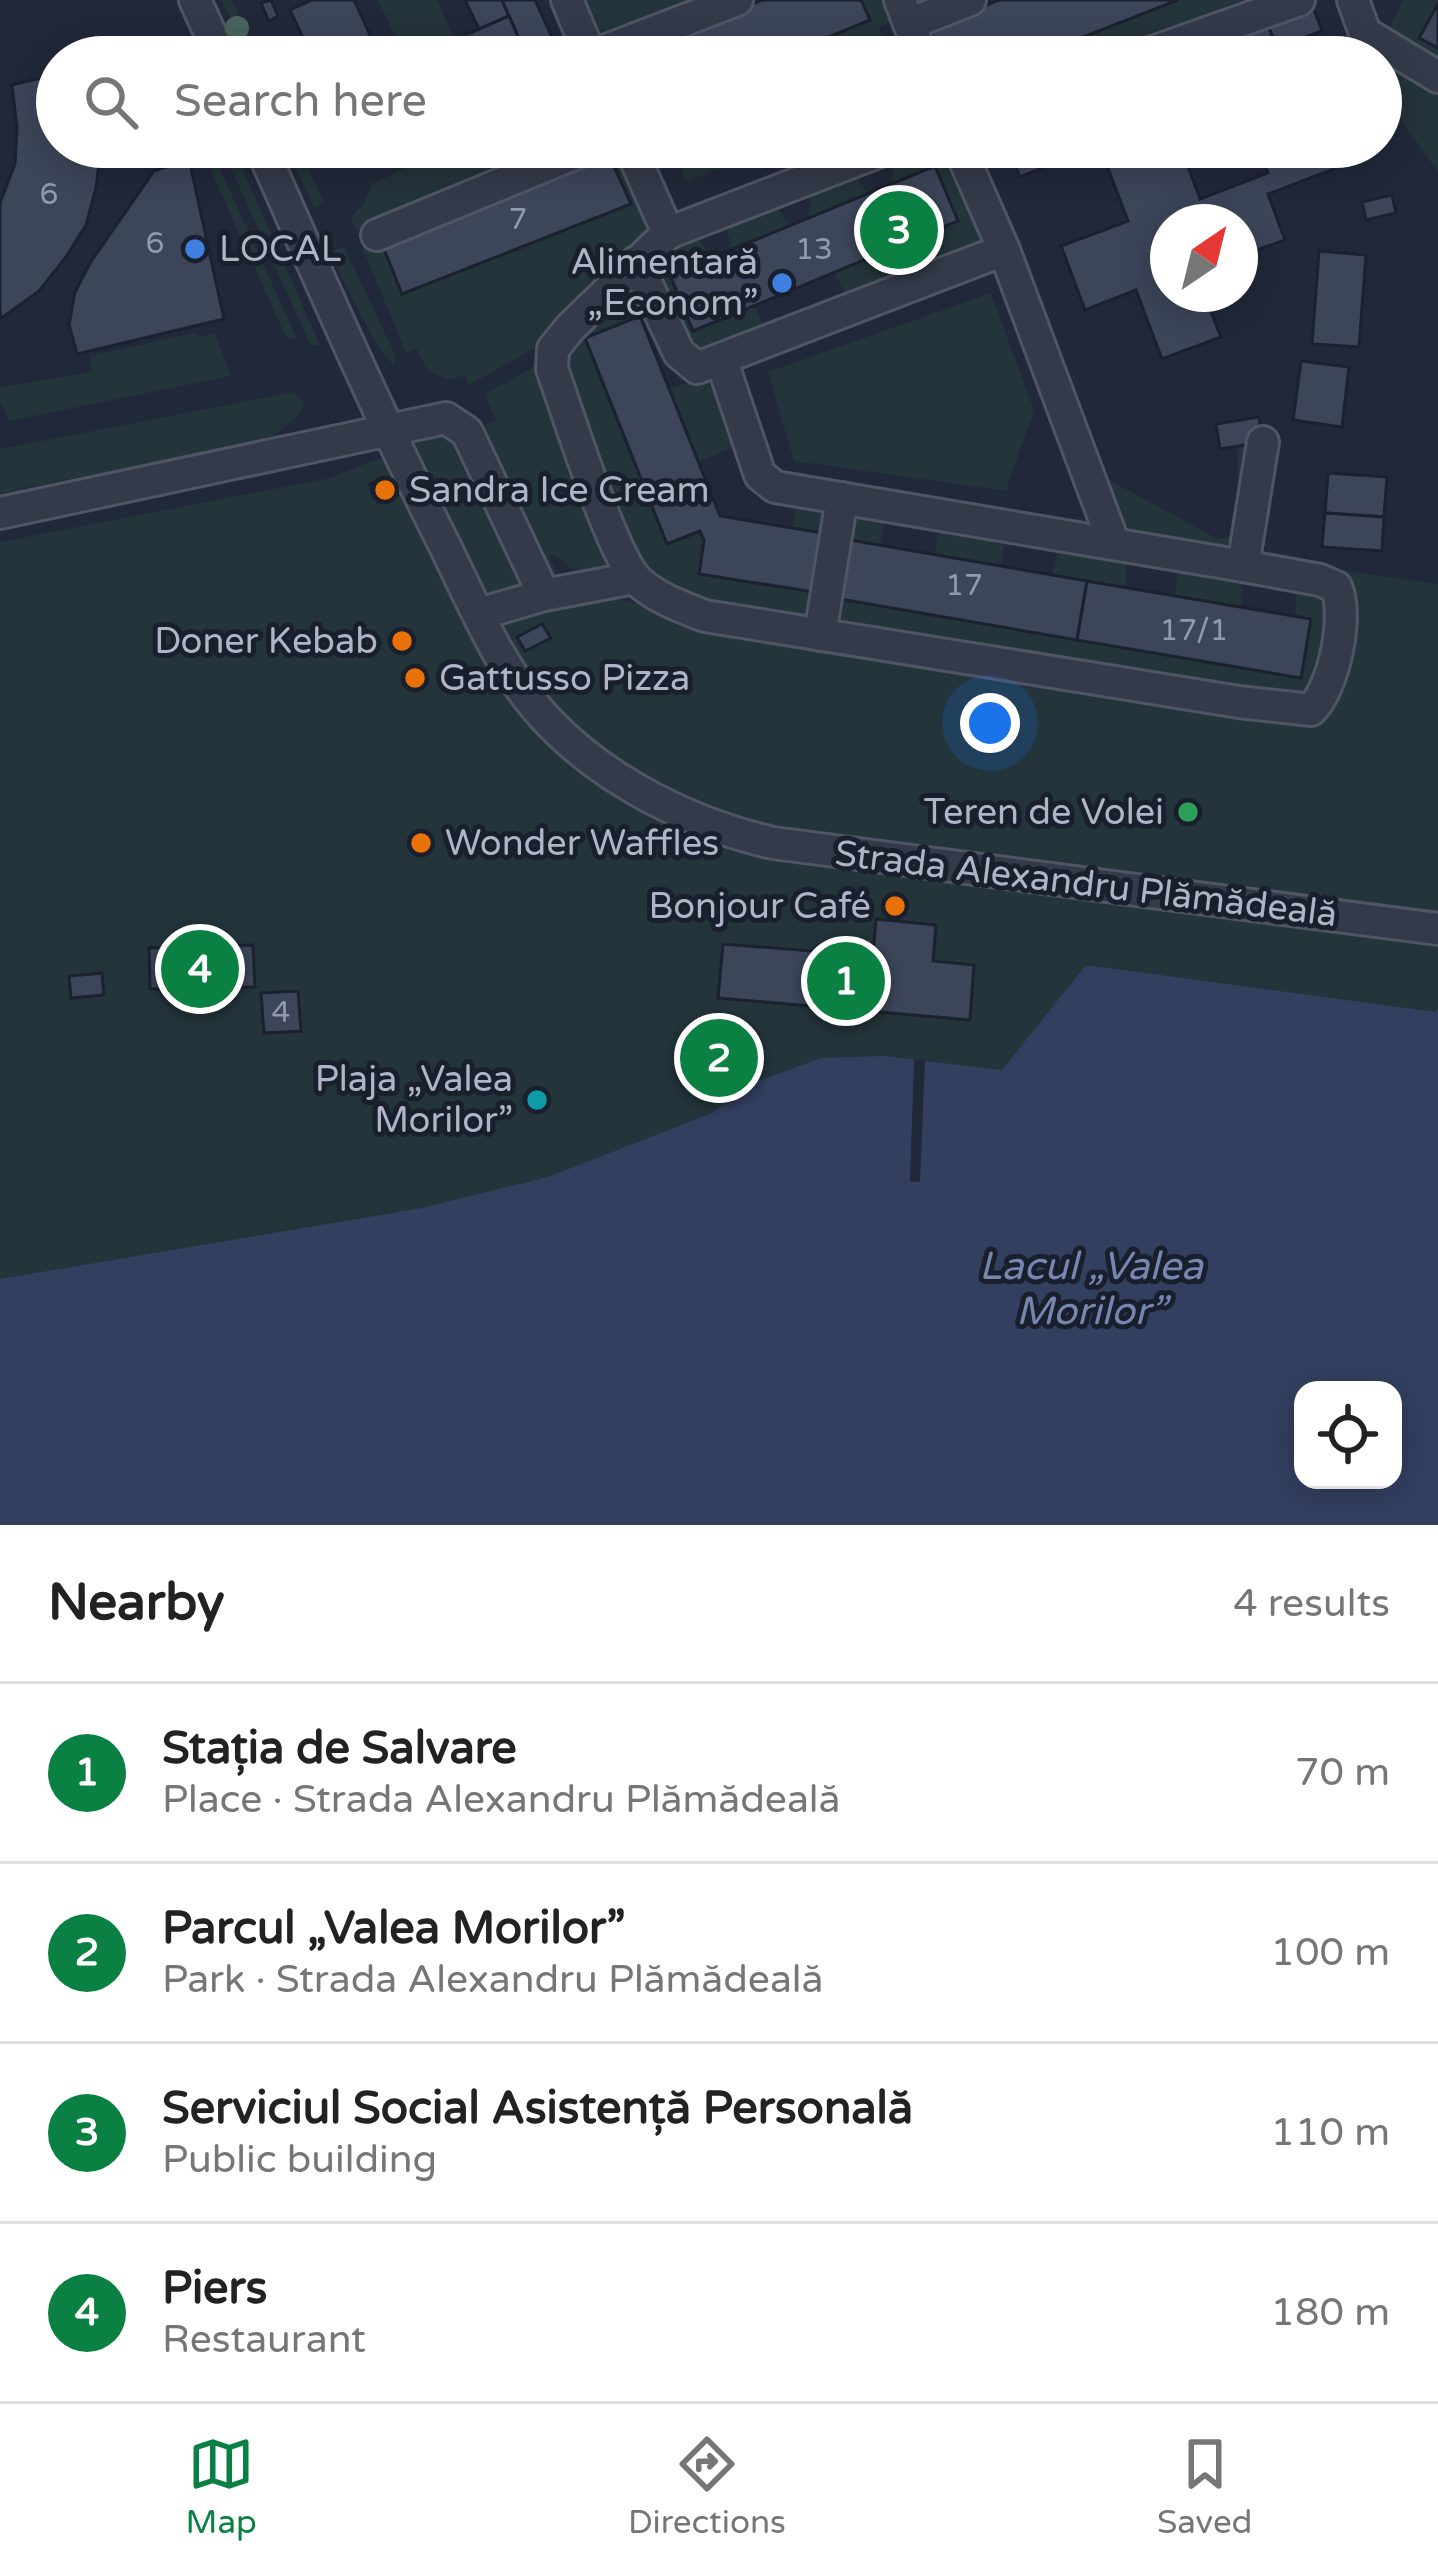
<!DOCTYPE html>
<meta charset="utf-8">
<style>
body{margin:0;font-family:"Varela Round",sans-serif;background:#f2f2f2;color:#222}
.controls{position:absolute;right:36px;bottom:36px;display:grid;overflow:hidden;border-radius:24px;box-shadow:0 6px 30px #0003}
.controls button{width:108px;height:108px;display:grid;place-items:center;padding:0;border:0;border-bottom:3px solid #e0e0e0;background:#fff;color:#222;font:60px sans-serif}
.compass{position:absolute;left:1150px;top:204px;width:108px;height:108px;border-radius:50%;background:#fff;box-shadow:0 6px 30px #0003;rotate:35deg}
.you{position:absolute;left:990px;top:723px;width:42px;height:42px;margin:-30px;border:9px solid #fff;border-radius:50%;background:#1a73e8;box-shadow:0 0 0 18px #1a73e833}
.badge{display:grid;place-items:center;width:78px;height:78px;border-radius:50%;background:#0b8043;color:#fff;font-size:39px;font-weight:700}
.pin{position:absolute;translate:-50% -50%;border:6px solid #fff;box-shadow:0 3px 12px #0006}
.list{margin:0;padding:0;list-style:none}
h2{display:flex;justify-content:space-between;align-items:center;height:156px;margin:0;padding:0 48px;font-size:51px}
h2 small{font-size:39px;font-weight:400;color:#767676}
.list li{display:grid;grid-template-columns:78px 1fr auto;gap:36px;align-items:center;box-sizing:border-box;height:180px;padding:0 48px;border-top:3px solid #e0e0e0}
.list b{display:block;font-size:45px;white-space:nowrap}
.list p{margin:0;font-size:39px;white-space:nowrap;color:#767676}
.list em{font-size:39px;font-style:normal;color:#767676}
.icon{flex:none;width:66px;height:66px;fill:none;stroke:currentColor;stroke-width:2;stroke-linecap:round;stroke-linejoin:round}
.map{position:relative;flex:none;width:1438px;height:1525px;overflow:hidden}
.search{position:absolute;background:#fff;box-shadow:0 6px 30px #0003;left:36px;right:36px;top:36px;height:132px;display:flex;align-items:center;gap:30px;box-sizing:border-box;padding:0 42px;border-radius:66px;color:#767676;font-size:45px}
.sheet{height:876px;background:#fff}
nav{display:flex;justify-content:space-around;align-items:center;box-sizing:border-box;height:168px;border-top:3px solid #e0e0e0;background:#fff;font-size:33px;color:#767676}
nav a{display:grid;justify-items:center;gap:6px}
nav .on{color:#0b8043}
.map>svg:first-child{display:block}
.green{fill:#23343a;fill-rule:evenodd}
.water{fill:#323f5f;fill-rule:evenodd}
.pier{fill:#212839}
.building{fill:#3d4559;stroke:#1c2130;stroke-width:3}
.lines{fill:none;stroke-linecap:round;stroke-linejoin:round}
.minor-casing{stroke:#4f5564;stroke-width:36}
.minor{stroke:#343a4a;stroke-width:30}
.tree{fill:#47655c}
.shop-dot{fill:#3f7fe0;stroke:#1a1f2e;stroke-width:4.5}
.food-dot{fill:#e8710a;stroke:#1a1f2e;stroke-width:4.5}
.leisure-dot{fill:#2e9e5b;stroke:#1a1f2e;stroke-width:4.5}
.culture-dot{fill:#0f9aa8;stroke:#1a1f2e;stroke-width:4.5}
.labels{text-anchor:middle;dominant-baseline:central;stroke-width:10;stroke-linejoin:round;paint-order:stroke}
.number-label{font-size:30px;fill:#9299ab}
.poi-label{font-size:36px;fill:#afb5c6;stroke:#1a1f2e;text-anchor:end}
.street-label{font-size:36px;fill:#afb5c6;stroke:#1a1f2e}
.water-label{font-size:39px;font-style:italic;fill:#7686af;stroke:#1a1f2e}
</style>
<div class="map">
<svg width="1438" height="1525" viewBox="0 0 1438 1525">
<rect width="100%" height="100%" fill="#212839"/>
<g class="green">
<polygon points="222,0 232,0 258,57 247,57"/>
<polygon points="378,0 437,0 455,40 415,57 404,57"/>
<polygon points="587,0 692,0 601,35"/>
<polygon points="861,0 889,0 897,19 879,27 890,57 781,57 869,21"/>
<polygon points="1178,0 1243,0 1095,57 1032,57"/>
<polygon points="1403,0 1438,0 1419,37 1438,48 1438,63 1401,44 1390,28"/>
<polygon points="1400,71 1438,92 1438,172 1385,97"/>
<polygon points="200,147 210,147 298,341 286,337"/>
<polygon points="221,147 233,147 320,345 311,346"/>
<polygon points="287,147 299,147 324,203 314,207"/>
<polygon points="449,147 515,147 518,151 557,147 356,231 351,217 363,205 372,184"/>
<polygon points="613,147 618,147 649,222 642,240 544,343 469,385 465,375 449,380 427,370 416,348 406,353 362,247 380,239 402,293 630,205 606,149"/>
<polygon points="673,147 775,147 686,182"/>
<polygon points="915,147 950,147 986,229 983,244 930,265 916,239 958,221 934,166 891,184 896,155"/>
<polygon points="850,171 869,193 809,218 812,187"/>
<polygon points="766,204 778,208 790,226 733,249 727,233 733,218"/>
<polygon points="683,240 699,240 712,258 670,275 754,305 763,326 699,351 687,342 653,262"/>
<polygon points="344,246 396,357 394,366 375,342 329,252"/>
<polygon points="892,249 892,282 858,297 843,290 834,272"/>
<path d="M632,288l7,4 13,20 -67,27 82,204 33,-12 4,10 -4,33 114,18 -2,25 -8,8c-30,-5 -63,-7 -92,-15 -98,-27 -120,-161 -149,-244l8,-28z"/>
<polygon points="991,293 1034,410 1006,491 794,461 768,372"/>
<polygon points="194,333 200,337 215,333 231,376 9,421 0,401 0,387 92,372 90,356"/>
<path d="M544,361l72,198 -9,16 -37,-7 -16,-13 -5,1 20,42h36l63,10 168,16 15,-108 6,-5 27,9 -3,25 -31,-4 -9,58 459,79 11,-58 -16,-3 1,-24 36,-24 106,15v941h-1438v-983l330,-64 115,-46 13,5 29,-8 -1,-4 10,-5 -11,-26zM1303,1390h90v90h-90z"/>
<polygon points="704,377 717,383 741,444 698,462 669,389"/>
<polygon points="293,392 304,402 298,416 269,440 0,493 0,449"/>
<polygon points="1246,444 1239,538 1221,552 1142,539 1121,521 1109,480 1218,539 1231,537 1237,528 1238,446"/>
<polygon points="804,502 827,509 828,533 792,528 796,509"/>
<polygon points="947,526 999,534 1004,543 1002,566 934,555 939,533"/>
<polygon points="1058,550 1126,559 1126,588 1052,575"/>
<polygon points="1186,568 1243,581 1241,607 1174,596 1178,574"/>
</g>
<path class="water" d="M1086,965l350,47 2,-5v518h-1438v-246l422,-71 126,-31 164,-64 41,-30 68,-25 63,-2 118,14zM1303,1390h90v90h-90z"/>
<polygon class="pier" points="914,1060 925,1060 920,1182 910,1181"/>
<g class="building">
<polygon points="271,0 278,16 269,21 261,3"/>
<polygon points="312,0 354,0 380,57 312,57 290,10"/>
<polygon points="465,0 502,0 509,16 479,29"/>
<polygon points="502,0 535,0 561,57 527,57"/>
<polygon points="762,0 861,0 870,20 781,57 623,57"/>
<polygon points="999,0 1178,0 1032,57 941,57 929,27"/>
<polygon points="1312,4 1322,31 1277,48 1266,21"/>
<polygon points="1438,4 1438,48 1419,38"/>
<polygon points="509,16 527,57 473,57 463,36"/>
<polygon points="1266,21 1277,48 1254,57 1225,57 1218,39"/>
<polygon points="57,74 57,147 101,147 96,188 86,225 66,257 39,291 0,319 0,203 15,164 17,128 12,85"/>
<polygon points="1037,147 1045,167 1020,177 1012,157"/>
<polygon points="1100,147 1181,147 1200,199 1268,173 1258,147 1329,147 1337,168 1268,194 1285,240 1240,256 1240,222 1203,222 1202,218 1168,222 1168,231 1158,235 1168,262 1168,294 1204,294 1221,337 1162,359 1136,290 1085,310 1061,246 1128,221"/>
<polygon points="606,149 631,204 402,294 380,239"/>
<polygon points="189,159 224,319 77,354 69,325 75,292 90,263 154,171"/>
<polygon points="935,166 958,221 693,331 670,275"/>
<polygon points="1392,195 1396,213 1366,220 1362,202"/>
<polygon points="1319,251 1366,255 1359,347 1312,344"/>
<polygon points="640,316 720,516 823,533 814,592 699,574 704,541 700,531 667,544 585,338"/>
<polygon points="1301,361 1349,367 1342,427 1293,420"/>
<polygon points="1259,417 1263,442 1220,449 1216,424"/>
<polygon points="1328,473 1387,477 1384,517 1325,513"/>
<polygon points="391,476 399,494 378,502 369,484"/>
<polygon points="1325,513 1384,517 1382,551 1322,547"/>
<polygon points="850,540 1087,581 1077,640 840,599"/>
<polygon points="1087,581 1311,619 1301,678 1077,640"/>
<polygon points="542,624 551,638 525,651 517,637"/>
<polygon points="876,919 936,925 933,961 974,965 970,1020 718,998 723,944 873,956"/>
<polygon points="253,945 255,987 150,989 149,948"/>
<polygon points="102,973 104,995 71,998 69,976"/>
<polygon points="298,991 301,1031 264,1033 261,993"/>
</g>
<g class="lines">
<defs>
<g id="minor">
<polyline points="195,0 221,57"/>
<polyline points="567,0 591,57"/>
<polyline points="900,0 922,57"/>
<polyline points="1353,0 1365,33 1438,77"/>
<polyline points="909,24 970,0"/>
<polyline points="591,56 737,0"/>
<polyline points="1139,57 1299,0"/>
<path d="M261,147c59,133 117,267 183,397 30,61 58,131 107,180 57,59 142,101 222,119l665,86"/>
<polyline points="630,147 668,233"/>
<polyline points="959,147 1004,250 1114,544"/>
<polyline points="377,235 591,147"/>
<polyline points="636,262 679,353 697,368 1004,250"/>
<path d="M721,359l39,116 15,12 468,79 77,14 16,7c13,28 -2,101 -25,123l-72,-8 -534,-86c-23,-9 -49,-18 -67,-35 -26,-25 -71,-171 -86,-212l1,-20 17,-21 98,-95 223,-86"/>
<polyline points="0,513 446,418 467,432 544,595 479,614"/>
<polyline points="1243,566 1263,442"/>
<polyline points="544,595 634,578"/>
<polyline points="820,635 842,498"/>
</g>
</defs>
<use href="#minor" class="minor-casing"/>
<use href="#minor" class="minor"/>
</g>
<circle class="tree" cx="237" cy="28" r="12"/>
<g class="shop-dot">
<circle cx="195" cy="249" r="12"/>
<circle cx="782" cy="283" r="12"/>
</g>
<g class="food-dot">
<circle cx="385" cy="490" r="12"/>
<circle cx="402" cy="641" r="12"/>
<circle cx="415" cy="678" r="12"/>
<circle cx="421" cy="843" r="12"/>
<circle cx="895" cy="906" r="12"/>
</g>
<circle class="leisure-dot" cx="1188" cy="812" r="12"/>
<circle class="culture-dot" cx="537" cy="1100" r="12"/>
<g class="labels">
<g class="number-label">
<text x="49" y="194">6</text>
<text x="518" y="219">7</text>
<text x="155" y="243">6</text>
<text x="814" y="249">13</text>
<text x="964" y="585">17</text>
<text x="1194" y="630">17/1</text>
<text x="281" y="1012">4</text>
</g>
<g class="poi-label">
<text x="219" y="249" text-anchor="start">LOCAL</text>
<text x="758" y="262">Alimentară<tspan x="758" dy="41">„Econom”</tspan></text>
<text x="409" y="490" text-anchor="start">Sandra Ice Cream</text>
<text x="378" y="641">Doner Kebab</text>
<text x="439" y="678" text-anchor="start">Gattusso Pizza</text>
<text x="1164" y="812">Teren de Volei</text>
<text x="445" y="843" text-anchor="start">Wonder Waffles</text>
<text x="871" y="906">Bonjour Café</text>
<text x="513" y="1079">Plaja „Valea<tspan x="513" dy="41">Morilor”</tspan></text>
</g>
<g class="street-label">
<text transform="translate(1086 884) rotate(7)">Strada Alexandru Plămădeală</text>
</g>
<g class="water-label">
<text x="1091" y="1266">Lacul „Valea<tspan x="1091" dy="45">Morilor”</tspan></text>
</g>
</g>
</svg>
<div class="controls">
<button><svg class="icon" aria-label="locate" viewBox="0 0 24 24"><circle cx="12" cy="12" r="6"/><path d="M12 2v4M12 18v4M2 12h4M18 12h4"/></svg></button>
</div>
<svg class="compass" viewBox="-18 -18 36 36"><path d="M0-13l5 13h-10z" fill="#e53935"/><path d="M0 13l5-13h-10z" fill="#767676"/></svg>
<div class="you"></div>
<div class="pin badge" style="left:846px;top:981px">1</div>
<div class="pin badge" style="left:719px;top:1058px">2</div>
<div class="pin badge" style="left:899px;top:230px">3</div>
<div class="pin badge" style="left:200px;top:969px">4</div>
<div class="search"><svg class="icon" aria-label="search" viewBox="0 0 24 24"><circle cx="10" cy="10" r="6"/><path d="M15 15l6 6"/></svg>Search here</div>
</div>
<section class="sheet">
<h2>Nearby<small>4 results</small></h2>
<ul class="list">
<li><span class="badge">1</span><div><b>Stația de Salvare</b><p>Place · Strada Alexandru Plămădeală</p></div><em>70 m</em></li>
<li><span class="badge">2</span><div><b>Parcul „Valea Morilor”</b><p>Park · Strada Alexandru Plămădeală</p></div><em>100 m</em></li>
<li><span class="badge">3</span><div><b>Serviciul Social Asistență Personală</b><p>Public building</p></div><em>110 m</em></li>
<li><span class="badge">4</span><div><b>Piers</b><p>Restaurant</p></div><em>180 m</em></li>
</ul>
</section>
<nav>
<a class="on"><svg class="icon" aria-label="map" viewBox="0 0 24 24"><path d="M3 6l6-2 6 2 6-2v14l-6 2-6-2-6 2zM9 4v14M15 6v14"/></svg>Map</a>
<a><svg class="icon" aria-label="directions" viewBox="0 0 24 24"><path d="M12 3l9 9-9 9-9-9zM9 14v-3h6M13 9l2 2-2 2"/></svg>Directions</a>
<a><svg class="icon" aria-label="saved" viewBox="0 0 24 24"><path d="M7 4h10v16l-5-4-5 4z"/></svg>Saved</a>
</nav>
